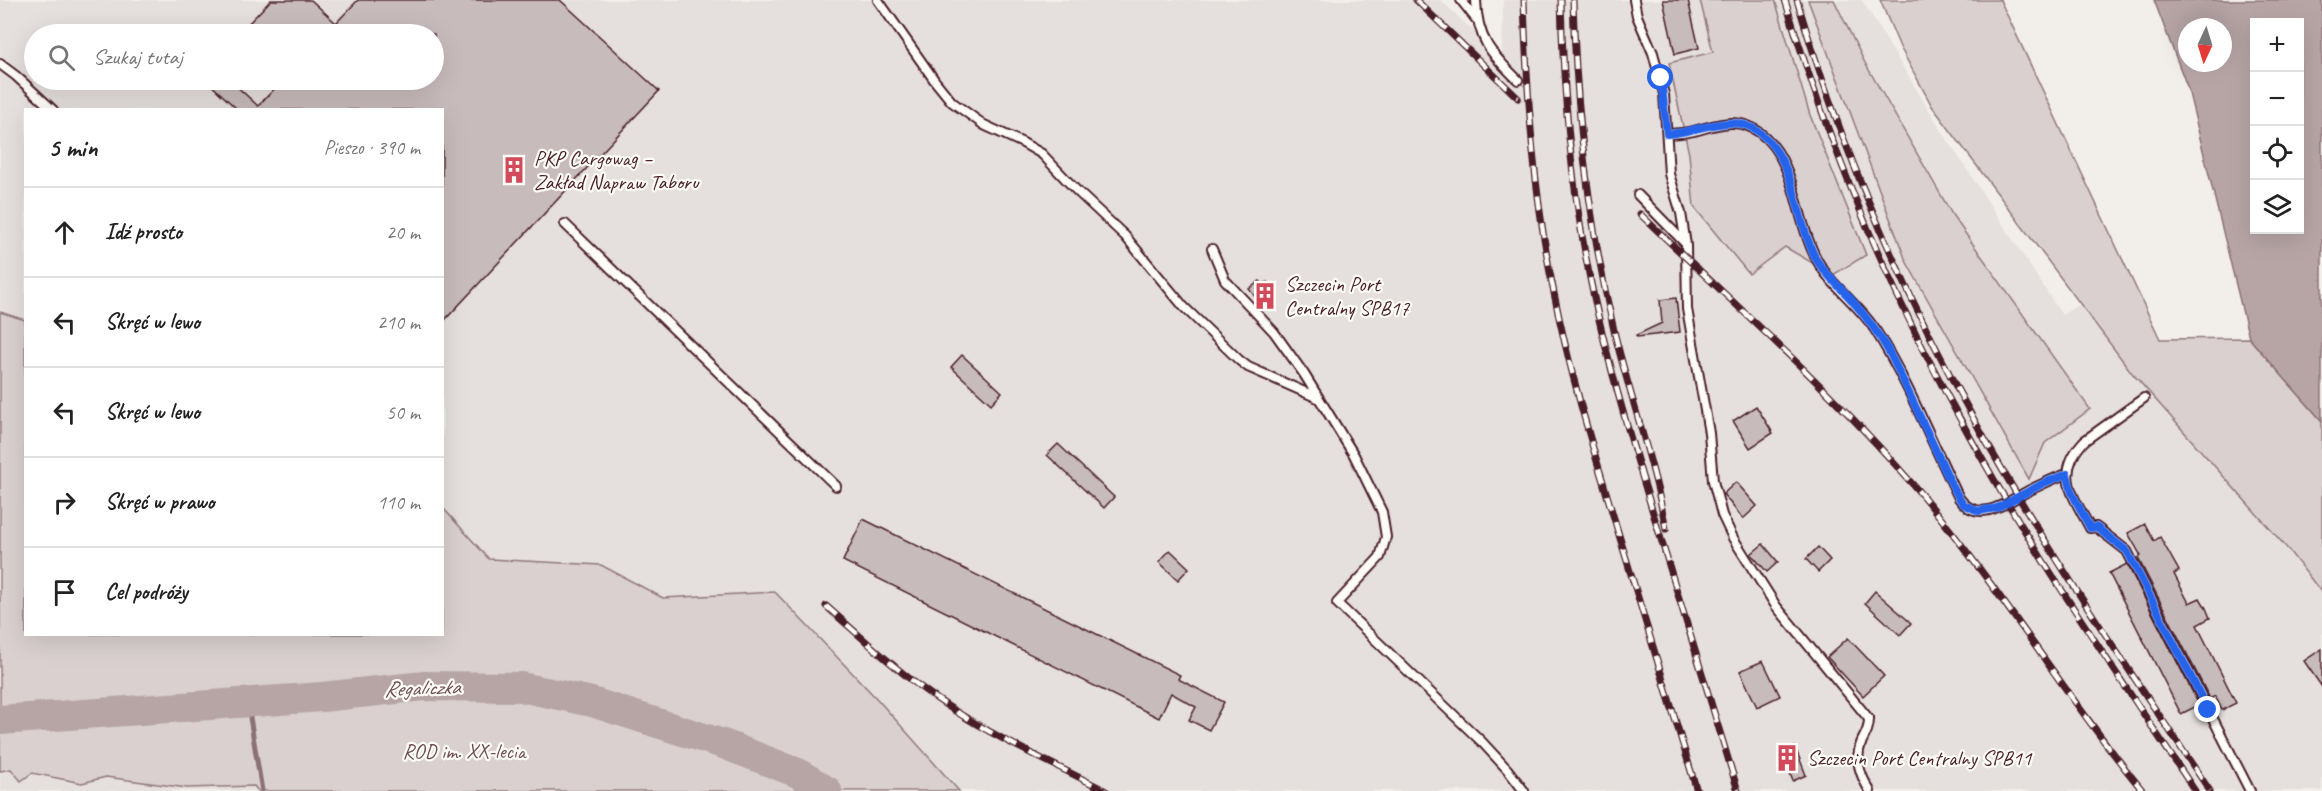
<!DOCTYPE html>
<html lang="pl">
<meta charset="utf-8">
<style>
body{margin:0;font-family:Caveat,sans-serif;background:#f6f6f6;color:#222}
.controls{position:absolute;right:18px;top:18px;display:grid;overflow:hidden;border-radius:0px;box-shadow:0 6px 24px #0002}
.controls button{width:54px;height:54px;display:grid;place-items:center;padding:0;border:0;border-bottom:2px solid #e0e0e0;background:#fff;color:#222;font:30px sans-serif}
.compass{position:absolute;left:2178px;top:18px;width:54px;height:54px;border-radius:50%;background:#fff;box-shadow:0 6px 24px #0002;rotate:184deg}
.stop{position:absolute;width:18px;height:18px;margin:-14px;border:4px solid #2563eb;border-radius:50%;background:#fff}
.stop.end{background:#2563eb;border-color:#fff;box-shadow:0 2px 6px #0008}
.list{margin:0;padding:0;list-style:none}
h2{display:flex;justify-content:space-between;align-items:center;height:78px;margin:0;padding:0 24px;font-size:26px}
h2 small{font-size:20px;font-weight:400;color:#767676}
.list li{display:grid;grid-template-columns:39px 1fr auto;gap:18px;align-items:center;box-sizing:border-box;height:90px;padding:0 24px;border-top:2px solid #e0e0e0}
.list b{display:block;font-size:22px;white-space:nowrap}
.list em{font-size:20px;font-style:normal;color:#767676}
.icon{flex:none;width:33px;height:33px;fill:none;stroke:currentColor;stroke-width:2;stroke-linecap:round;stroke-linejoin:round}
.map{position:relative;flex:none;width:2322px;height:791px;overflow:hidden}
.search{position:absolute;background:#fff;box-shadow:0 6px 24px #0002;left:24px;top:24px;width:420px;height:66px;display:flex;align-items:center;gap:15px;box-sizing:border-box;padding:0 21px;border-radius:33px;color:#767676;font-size:22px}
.panel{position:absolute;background:#fff;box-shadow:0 6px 24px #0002;left:24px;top:108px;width:420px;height:528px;border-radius:0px}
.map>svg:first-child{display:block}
.built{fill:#e5dfdd;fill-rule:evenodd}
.green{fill:#d9d0cf;stroke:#92787d;stroke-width:1.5}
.water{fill:#b7a5a6;stroke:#8b6f75;stroke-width:1.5;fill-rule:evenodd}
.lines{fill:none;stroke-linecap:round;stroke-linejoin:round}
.stream{stroke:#8b6f75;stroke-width:5}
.river{stroke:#b7a5a6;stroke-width:30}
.building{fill:#c8bbbb;stroke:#4a1f2b;stroke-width:1.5}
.service-casing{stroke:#4a1f2b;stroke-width:12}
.service{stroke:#fdfcf7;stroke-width:8}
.rail-casing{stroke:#4a1f2b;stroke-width:7}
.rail{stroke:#fdfcf7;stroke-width:4.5;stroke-dasharray:14;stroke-linecap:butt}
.route{stroke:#2563eb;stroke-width:8}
.labels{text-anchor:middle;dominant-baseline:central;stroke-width:4.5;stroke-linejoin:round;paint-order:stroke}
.poi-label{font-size:21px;fill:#4a1f2b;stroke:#fdfcf7;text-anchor:start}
.park-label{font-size:21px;fill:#6e4b54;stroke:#fdfcf7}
.water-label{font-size:22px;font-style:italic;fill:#704e56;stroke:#fdfcf7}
</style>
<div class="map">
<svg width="2322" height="791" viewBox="0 0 2322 791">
<rect width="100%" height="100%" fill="#f2efeb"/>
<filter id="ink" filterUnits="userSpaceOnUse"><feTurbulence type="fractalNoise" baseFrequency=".0167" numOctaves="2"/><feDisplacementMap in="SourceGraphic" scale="12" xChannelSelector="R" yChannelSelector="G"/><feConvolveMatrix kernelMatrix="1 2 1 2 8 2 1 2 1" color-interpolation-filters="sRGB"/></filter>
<g filter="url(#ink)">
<g class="built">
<path d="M0,0h1440l62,57 1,-57h359l78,128 122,187 20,-12 52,67 188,221v200h-1363l-81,-91 -103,-108 -113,6 -61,-33 -112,-6 -46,-51 -1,-398h-416l-1,210 -25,-8zM34,34h400v46h-400z"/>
<polygon points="11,769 82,783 106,777 187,788 254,786 258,791 0,791 0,771"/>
</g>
<g class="green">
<polygon points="1700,0 1775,0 1810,115 1866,255 1833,275 1785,247 1749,274 1694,207 1689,154 1669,63 1713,52"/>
<polygon points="1808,0 1834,0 1865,63 1953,216 2090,409 2045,443 2029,479 1906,261"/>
<polygon points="1880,0 2000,0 2160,339 2249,338 2322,421 2322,593 2286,547 2132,373 1932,106 1900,47"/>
<polygon points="0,312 25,320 26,634 442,634 443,508 489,559 601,565 663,598 775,592 878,700 959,791 258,791 254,786 187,788 106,777 82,783 32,773 21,781 11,769 0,771"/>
</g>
<path class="water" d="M2154,0h168v421l-73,-83 -61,-249zM2254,22h46v208h-46zM2187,27h36v36h-36z"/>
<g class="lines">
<polyline class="stream" points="248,705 262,791"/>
<polyline class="river" points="0,720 322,697 424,686 521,687 592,702 726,745 798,773 827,791"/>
</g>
<g class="building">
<polygon points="271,0 311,0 336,23 358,0 560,0 659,91 442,323 442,110 238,110 206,80 230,80 258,106 283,80 434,80 434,34 260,34 248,24"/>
<polygon points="1663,0 1688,0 1699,48 1675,54"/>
<polygon points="1260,281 1263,284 1267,282 1277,295 1273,298 1276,301 1265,310 1249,289"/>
<polygon points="1676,298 1680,332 1637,337 1636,335 1662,323 1660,300"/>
<polygon points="962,355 1002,392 991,404 951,367"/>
<polygon points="1756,406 1773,433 1750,448 1733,421"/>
<polygon points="1058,444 1114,497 1104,508 1047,455"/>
<polygon points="1736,482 1757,506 1743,519 1723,494"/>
<polygon points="863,519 1180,675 1178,679 1224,702 1209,730 1189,720 1196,707 1171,693 1159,718 843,561"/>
<polygon points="2145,524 2154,541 2160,537 2179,571 2174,574 2189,603 2200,598 2206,608 2210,618 2197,625 2236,703 2222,710 2215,696 2210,699 2138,558 2141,556 2128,533"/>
<polygon points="1763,544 1778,562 1767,572 1751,554"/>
<polygon points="1818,547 1830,560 1818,572 1806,559"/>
<polygon points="1170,550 1189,568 1178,580 1159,562"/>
<polygon points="2127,564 2199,705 2181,714 2109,573"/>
<polygon points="1875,591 1911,623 1900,635 1865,603"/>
<polygon points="1848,638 1884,676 1863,696 1827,657"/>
<polygon points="2322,649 2322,687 2304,661"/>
<polygon points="1763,661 1780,696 1757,707 1740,671"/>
<polygon points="1795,747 1806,775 1793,781 1781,752"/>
</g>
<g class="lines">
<defs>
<g id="service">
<polyline points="878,0 935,81 952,102 984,125 1023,143 1042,154 1076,190 1125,236 1184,307 1239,360 1248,367 1318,398"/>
<polyline points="1461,0 1476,19"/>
<path d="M1476,0c1,39 15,54 42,80"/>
<path d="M1634,0l3,16 16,37 11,41 5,80 12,39 5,32 1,64 22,124 4,48 9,34 11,23 43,68 93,113c0,9 -3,14 -7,22 -8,18 -2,34 8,50"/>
<polyline points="0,64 16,76 53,110"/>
<path d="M1667,134c9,0 18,-1 27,-3 23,-6 43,-15 65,1 38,28 36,87 57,126 13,26 41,45 58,70 33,51 58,115 85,170 19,27 47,5 69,-7 13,-6 25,-13 39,-17"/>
<polyline points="1638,195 1685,243"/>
<polyline points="565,224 836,486"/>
<polyline points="1212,249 1225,280 1274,332 1304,374 1354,455 1382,512 1386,537 1380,557 1337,603 1482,742 1507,769 1524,791"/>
<path d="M2144,398l-60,43c-30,33 -11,54 6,87l6,-1 31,24 123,240"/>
</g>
</defs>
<use href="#service" class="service-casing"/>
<use href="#service" class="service"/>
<defs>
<g id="rail">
<polyline points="1416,0 1518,98"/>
<path d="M1524,0c3,99 10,197 30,293 16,82 41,162 65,242 26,85 52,171 78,256"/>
<path d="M1561,0c2,86 9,173 25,258 17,91 44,179 71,268 27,88 54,177 81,265"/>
<path d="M1573,0c3,113 16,225 42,335 16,65 39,128 51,194"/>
<path d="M1785,0c47,155 110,305 190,446 66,119 145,232 220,345"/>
<path d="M1797,0c45,152 109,299 186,436 69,123 149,238 227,355"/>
<path d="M1640,214c97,93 199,182 286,286 77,93 140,197 217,291"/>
<path d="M826,606c40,35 78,72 123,101 50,33 105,57 157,84"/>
</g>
</defs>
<use href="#rail" class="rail-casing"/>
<use href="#rail" class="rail"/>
</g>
</g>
<g class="lines" filter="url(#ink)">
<path class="route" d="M1661,78l6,56c31,-1 64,-23 92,-2 38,29 36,88 57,127 8,14 22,26 33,38 15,17 29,35 40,55 18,35 34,72 51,107 7,15 13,31 23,45l15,7 19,-3 47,-25 23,-9 5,19 18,35 6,-1 31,24 81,159"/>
</g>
<defs>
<symbol id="building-bare" viewBox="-9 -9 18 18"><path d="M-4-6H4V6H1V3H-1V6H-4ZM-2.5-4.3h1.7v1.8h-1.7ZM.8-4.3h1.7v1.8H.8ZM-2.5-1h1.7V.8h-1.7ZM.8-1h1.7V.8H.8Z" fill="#d1495b" stroke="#fdfcf7" stroke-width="2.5" paint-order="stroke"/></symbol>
</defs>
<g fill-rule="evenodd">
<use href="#building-bare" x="495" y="151" width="38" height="38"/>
<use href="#building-bare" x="1246" y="277" width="38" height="38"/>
<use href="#building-bare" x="1768" y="739" width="38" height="38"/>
</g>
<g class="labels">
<g class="poi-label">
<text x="534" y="158">PKP Cargowag –<tspan x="534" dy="24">Zakład Napraw Taboru</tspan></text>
<text x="1285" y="284">Szczecin Port<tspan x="1285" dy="24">Centralny SPB17</tspan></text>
<text x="1807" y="758">Szczecin Port Centralny SPB11</text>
</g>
<g class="park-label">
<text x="464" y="751">ROD im. XX-lecia</text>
</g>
<g class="water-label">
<text transform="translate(422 688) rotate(-2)">Regaliczka</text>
</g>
</g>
</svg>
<div class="controls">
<button>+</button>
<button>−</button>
<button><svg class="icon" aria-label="locate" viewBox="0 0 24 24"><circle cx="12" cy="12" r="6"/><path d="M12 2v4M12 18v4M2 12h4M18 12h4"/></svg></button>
<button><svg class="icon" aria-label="layers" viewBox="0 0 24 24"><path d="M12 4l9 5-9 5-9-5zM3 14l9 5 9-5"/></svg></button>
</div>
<svg class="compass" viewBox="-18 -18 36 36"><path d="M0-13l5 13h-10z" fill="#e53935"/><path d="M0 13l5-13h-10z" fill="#767676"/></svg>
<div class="stop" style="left:1661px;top:78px"></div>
<div class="stop end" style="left:2208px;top:710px"></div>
<div class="search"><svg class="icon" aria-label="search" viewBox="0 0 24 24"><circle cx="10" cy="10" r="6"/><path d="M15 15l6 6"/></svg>Szukaj tutaj</div>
<section class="panel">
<h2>5 min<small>Pieszo · 390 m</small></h2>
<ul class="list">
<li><svg class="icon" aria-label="ahead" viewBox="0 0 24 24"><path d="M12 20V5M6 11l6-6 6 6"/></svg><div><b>Idź prosto</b></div><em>20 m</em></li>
<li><svg class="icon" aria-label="left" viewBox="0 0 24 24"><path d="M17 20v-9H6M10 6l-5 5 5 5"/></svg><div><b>Skręć w lewo</b></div><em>210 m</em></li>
<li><svg class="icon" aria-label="left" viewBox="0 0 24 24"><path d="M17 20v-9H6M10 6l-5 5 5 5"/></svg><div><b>Skręć w lewo</b></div><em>50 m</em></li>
<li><svg class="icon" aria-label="right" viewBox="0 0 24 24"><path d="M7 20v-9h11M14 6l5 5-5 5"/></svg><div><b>Skręć w prawo</b></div><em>110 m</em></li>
<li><svg class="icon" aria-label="arrive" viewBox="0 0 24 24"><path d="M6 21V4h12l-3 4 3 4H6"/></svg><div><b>Cel podróży</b></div></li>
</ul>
</section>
</div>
